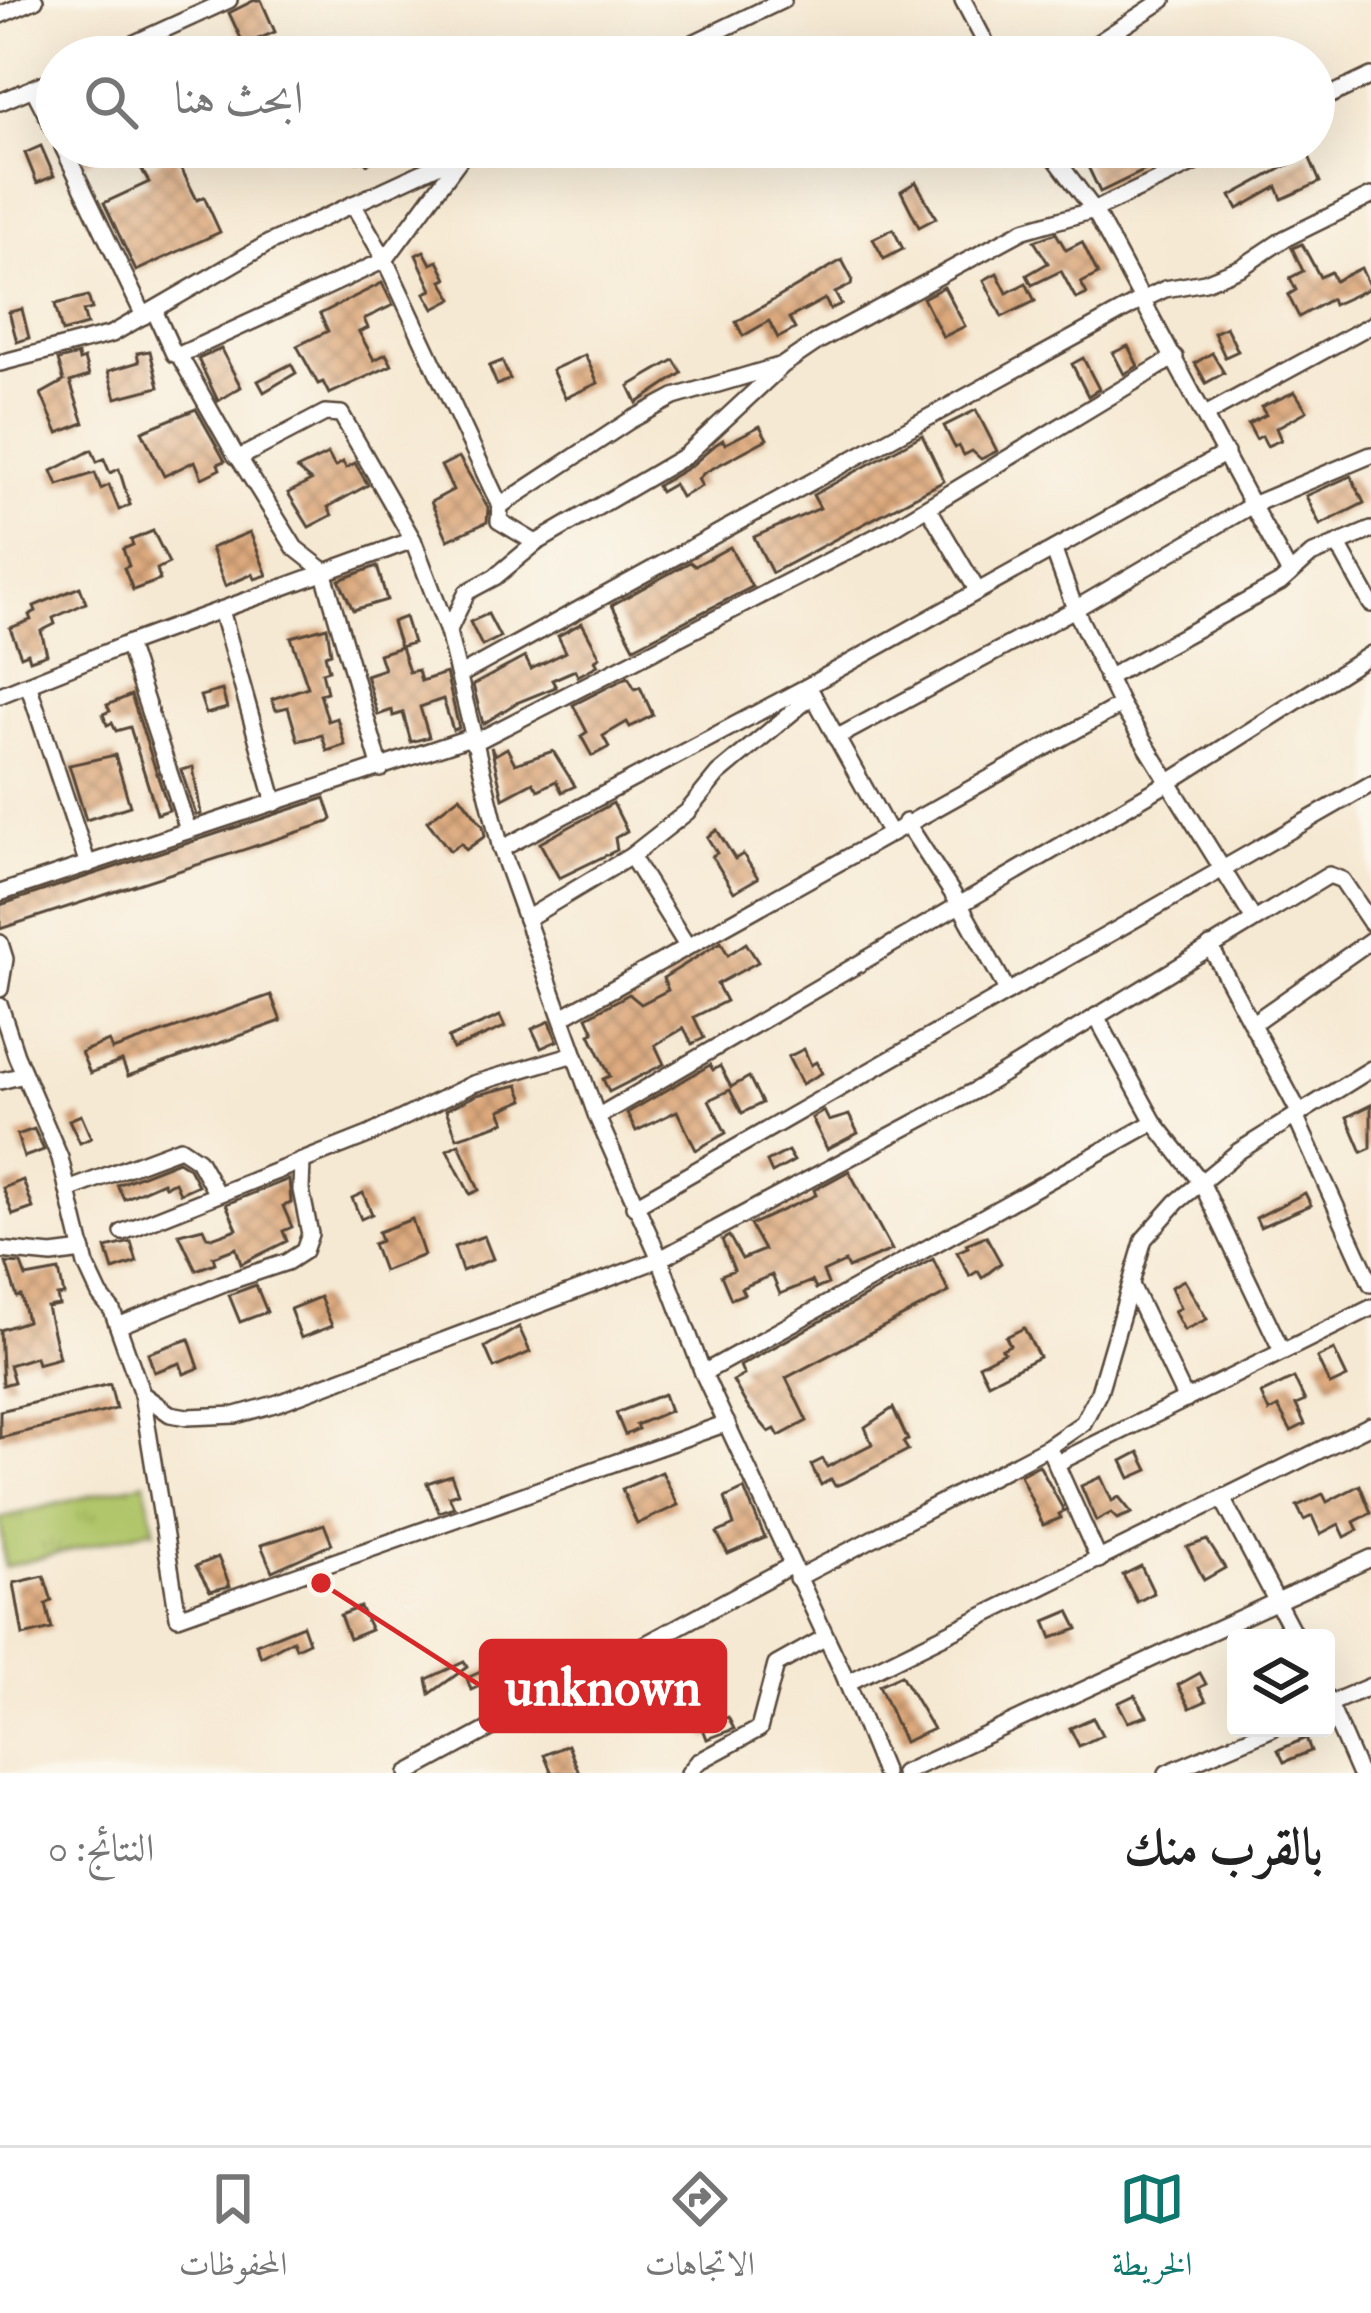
<!DOCTYPE html>
<html lang="ar">
<meta charset="utf-8">
<style>
body{margin:0;font-family:"IM FELL Double Pica",Amiri,serif;background:#f2f2f2;color:#222;direction:rtl}
.controls{position:absolute;right:36px;bottom:36px;display:grid;overflow:hidden;border-radius:12px;box-shadow:0 12px 48px #0002}
.controls button{width:108px;height:108px;display:grid;place-items:center;padding:0;border:0;border-bottom:3px solid #e0e0e0;background:#fff;color:#222;font:60px sans-serif}
.list{margin:0;padding:0;list-style:none}
h2{display:flex;justify-content:space-between;align-items:center;height:156px;margin:0;padding:0 48px;font-size:51px}
h2 small{font-size:39px;font-weight:400;color:#767676}
.icon{flex:none;width:66px;height:66px;fill:none;stroke:currentColor;stroke-width:2;stroke-linecap:round;stroke-linejoin:round}
.map{position:relative;flex:none;width:1371px;height:1773px;overflow:hidden;direction:ltr}
.search{position:absolute;background:#fff;box-shadow:0 12px 48px #0002;left:36px;right:36px;top:36px;height:132px;display:flex;align-items:center;gap:30px;box-sizing:border-box;padding:0 42px;border-radius:66px;color:#767676;font-size:45px}
.sheet{height:372px;background:#fff}
nav{display:flex;justify-content:space-around;align-items:center;box-sizing:border-box;height:168px;border-top:3px solid #e0e0e0;background:#fff;font-size:33px;color:#767676}
nav a{display:grid;justify-items:center;gap:6px}
nav .on{color:#0f766e}
.map>svg:first-child{display:block}
.park{fill:url(#park-tufts);stroke:#767844;stroke-width:3}
.building{fill:url(#building-cross-hatch)}
.lines{fill:none;stroke-linecap:round;stroke-linejoin:round}
.street-casing{stroke:#574739;stroke-width:20}
.street{stroke:#fff;stroke-width:15}
.leader{fill:none;stroke:#d62828;stroke-width:4.5}
.callout-dot{fill:#d62828;stroke:#fbf7ec;stroke-width:4.5}
.callout{fill:#d62828;stroke:#d62828;stroke-width:4.5}
.callout-label{font-size:54px;text-anchor:middle;font-weight:bold;fill:#fff}
</style>
<div class="map">
<svg width="1371" height="1773" viewBox="0 0 1371 1773">
<defs>
<pattern id="park-tufts" width="24" height="20" patternUnits="userSpaceOnUse" patternTransform="scale(3)"><rect width="24" height="20" fill="#b1c66b"/><path d="M3 7l-1-3M5 7V3M7 7l1-3M15 17l-1-3M17 17v-4M19 17l1-3" fill="none" stroke="#99aa5c"/></pattern>
<pattern id="building-cross-hatch" width="8" height="8" patternUnits="userSpaceOnUse" patternTransform="scale(3)"><rect width="8" height="8" fill="#dda97d"/><path d="M0 0l8 8M0 8l8-8" fill="none" stroke="#b48a66"/></pattern>
</defs>
<rect width="100%" height="100%" fill="#fbf7ec"/>
<filter id="ink" filterUnits="userSpaceOnUse"><feTurbulence type="fractalNoise" baseFrequency=".00833" numOctaves="2"/><feDisplacementMap in="SourceGraphic" scale="24" xChannelSelector="R" yChannelSelector="G"/><feConvolveMatrix kernelMatrix="1 2 1 2 8 2 1 2 1" color-interpolation-filters="sRGB"/></filter>
<filter id="wash" filterUnits="userSpaceOnUse"><feTurbulence type="fractalNoise" baseFrequency=".004" numOctaves="4" result="noise"/><feDisplacementMap in="SourceGraphic" scale="48" xChannelSelector="R" yChannelSelector="G"/><feGaussianBlur stdDeviation="2.7" result="paint"/><feColorMatrix in="noise" values="0 0 0 0 0 0 0 0 0 0 0 0 0 0 0 0 0 1.4 0 .05"/><feComposite in="paint" operator="in"/></filter>
<g filter="url(#wash)">
<rect width="100%" height="100%" fill="#f6e9d3"/>
<polygon class="park" points="145,1482 155,1533 153,1529 5,1567 0,1518"/>
<g id="blocks">
<g class="building">
<polygon points="255,0 261,0 275,32 244,45 229,13"/>
<polygon points="41,146 54,176 37,183 25,153"/>
<polygon points="76,147 120,147 84,163"/>
<polygon points="350,147 388,147 377,152 380,158 367,164 364,159 357,162"/>
<polygon points="1092,147 1165,147 1170,158 1100,192 1081,152"/>
<polygon points="174,154 197,200 204,197 220,232 136,271 104,203 149,182 142,170"/>
<polygon points="1308,154 1320,182 1282,199 1277,187 1238,209 1231,196"/>
<polygon points="916,182 936,218 919,227 901,191"/>
<polygon points="893,229 903,249 884,259 873,239"/>
<polygon points="1056,233 1066,250 1082,242 1098,274 1081,283 1087,294 1076,299 1061,271 1032,285 1027,275 1048,263 1034,241"/>
<polygon points="1302,244 1320,277 1331,272 1335,281 1361,268 1370,288 1333,305 1331,299 1299,317 1288,295 1296,290 1290,278 1303,271 1292,248"/>
<polygon points="424,251 431,264 438,261 447,279 442,281 453,299 434,309 425,293 432,290 416,255"/>
<polygon points="842,260 852,279 851,285 835,293 841,304 830,309 825,299 789,318 795,329 778,338 769,321 743,336 736,322"/>
<polygon points="997,273 1007,293 1026,283 1035,301 1002,317 984,280"/>
<polygon points="382,283 393,305 364,319 368,328 359,332 374,360 386,354 392,365 329,394 323,382 318,384 297,346 328,331 320,314"/>
<polygon points="944,287 965,326 943,337 923,298"/>
<polygon points="88,296 92,309 83,311 87,325 62,332 55,304"/>
<polygon points="22,309 29,338 17,342 9,312"/>
<polygon points="1226,327 1238,351 1225,357 1214,333"/>
<polygon points="1128,346 1138,366 1124,374 1113,353"/>
<polygon points="221,349 241,387 218,401 198,359"/>
<polygon points="150,351 159,387 116,398 108,371 139,362 137,353"/>
<polygon points="1212,353 1224,373 1206,383 1195,363"/>
<polygon points="78,355 79,361 84,359 89,376 70,382 84,423 58,433 41,394 64,381 58,360"/>
<polygon points="585,355 598,383 565,398 552,370"/>
<polygon points="1083,358 1099,389 1088,396 1072,364"/>
<polygon points="674,360 682,373 637,403 629,386"/>
<polygon points="502,361 510,379 497,385 489,366"/>
<polygon points="291,364 296,373 264,392 258,381"/>
<polygon points="1295,392 1307,411 1276,428 1281,440 1267,446 1262,436 1256,439 1248,424 1266,415 1261,407"/>
<polygon points="196,409 225,461 218,464 220,469 202,478 195,461 164,476 142,431"/>
<polygon points="976,410 997,451 981,459 972,451 964,455 959,446 955,448 944,426"/>
<polygon points="760,426 767,439 704,473 698,479 702,486 681,497 674,484 660,492 657,486 691,466 715,445 723,440 725,444"/>
<polygon points="922,435 944,481 772,573 754,537 820,508 813,495"/>
<polygon points="92,450 97,462 104,459 110,473 119,469 130,505 119,510 109,485 101,489 95,473 58,485 52,471"/>
<polygon points="328,454 335,467 343,462 346,468 355,463 368,485 328,507 332,515 309,527 288,493 311,481 297,469"/>
<polygon points="459,457 488,508 487,522 448,540 431,502 453,490 441,466"/>
<polygon points="1351,476 1364,503 1320,525 1306,496"/>
<polygon points="153,531 169,563 157,569 160,580 133,590 124,568 129,566 123,549 133,545 131,540"/>
<polygon points="250,532 267,575 255,579 253,574 225,586 211,548"/>
<polygon points="730,547 752,587 634,647 612,605 690,562 695,566"/>
<polygon points="377,566 387,600 353,610 339,580"/>
<polygon points="80,587 86,603 53,618 55,624 41,631 47,654 30,660 28,653 21,656 10,628 31,620 29,615 36,611 34,606"/>
<polygon points="488,614 500,637 482,646 470,622"/>
<polygon points="405,617 413,643 400,647 392,622"/>
<polygon points="582,623 600,657 595,660 598,665 578,676 575,670 552,680 556,687 516,703 483,724 473,685 525,657 531,669 566,652 558,636"/>
<polygon points="327,627 331,653 325,655 329,670 322,672 327,692 320,694 328,721 337,718 345,745 327,751 322,735 298,741 288,707 276,710 272,699 308,687 291,637"/>
<polygon points="401,647 409,672 418,670 421,681 446,673 459,728 453,730 443,699 420,707 429,737 411,742 403,713 393,716 392,710 378,715 366,675 384,669 379,654"/>
<polygon points="628,677 635,689 640,687 653,715 630,727 627,722 603,736 609,747 592,756 581,736 587,732 573,705"/>
<polygon points="222,690 227,708 206,714 200,696"/>
<polygon points="131,695 169,810 157,814 130,727 116,731 112,723 107,725 103,714 110,711 107,705"/>
<polygon points="491,747 495,755 507,748 515,764 553,751 575,786 562,792 556,781 538,790 533,782 503,798"/>
<polygon points="115,755 130,806 86,820 69,765"/>
<polygon points="193,767 201,814 196,815 181,770"/>
<polygon points="460,796 483,826 485,836 466,850 461,843 450,851 427,821"/>
<polygon points="325,798 332,819 329,822 0,929 0,905"/>
<polygon points="613,803 627,831 615,838 617,850 559,878 540,843"/>
<polygon points="717,830 735,859 743,854 758,878 734,892 712,856 717,853 707,837"/>
<polygon points="721,942 728,955 746,943 758,962 717,984 726,1001 694,1017 704,1038 692,1044 684,1028 655,1045 664,1064 609,1092 603,1079 610,1076 590,1034 594,1032 587,1017 629,994 641,1004 668,990 663,978"/>
<polygon points="271,995 281,1021 128,1076 122,1061 90,1073 81,1052 109,1041 112,1050"/>
<polygon points="500,1016 505,1027 453,1049 448,1038"/>
<polygon points="550,1021 557,1041 541,1048 532,1029"/>
<polygon points="804,1049 811,1065 816,1062 822,1073 802,1084 788,1057"/>
<polygon points="710,1065 713,1070 720,1066 731,1087 749,1077 762,1103 742,1113 730,1090 709,1100 726,1133 696,1150 677,1111 636,1131 627,1113"/>
<polygon points="518,1085 524,1100 500,1110 505,1122 457,1138 446,1110 477,1095"/>
<polygon points="1371,1105 1371,1148 1362,1152 1347,1117"/>
<polygon points="824,1111 829,1121 849,1115 858,1133 827,1149 812,1118"/>
<polygon points="81,1115 91,1138 80,1143 69,1120"/>
<polygon points="34,1129 44,1150 24,1157 17,1135"/>
<polygon points="459,1144 479,1190 470,1194 447,1150"/>
<polygon points="788,1151 794,1161 772,1173 767,1162"/>
<polygon points="178,1161 189,1168 198,1185 180,1193 175,1182 165,1186 163,1182 124,1199 117,1185"/>
<polygon points="849,1171 892,1250 848,1268 845,1262 823,1272 828,1284 816,1289 812,1281 780,1294 772,1275 741,1288 744,1294 731,1299 721,1275 734,1270 722,1240 729,1236 742,1259 764,1250 750,1225 816,1195 814,1190"/>
<polygon points="289,1179 291,1203 283,1206 292,1227 283,1231 287,1241 241,1264 236,1248 213,1257 215,1263 196,1270 179,1234 203,1228 207,1237 212,1238 237,1229 226,1204"/>
<polygon points="23,1180 33,1208 13,1215 3,1188"/>
<polygon points="363,1193 372,1214 361,1219 352,1198"/>
<polygon points="1305,1193 1311,1205 1260,1227 1256,1218"/>
<polygon points="412,1219 424,1255 383,1271 373,1244 381,1241 378,1232"/>
<polygon points="484,1236 493,1259 462,1271 454,1247"/>
<polygon points="986,1236 1001,1263 982,1278 978,1271 970,1276 957,1252 968,1247 966,1244"/>
<polygon points="131,1242 137,1262 113,1270 106,1248"/>
<polygon points="933,1259 949,1292 786,1378 807,1421 779,1436 775,1429 769,1432 747,1406 733,1381 744,1375 740,1366"/>
<polygon points="6,1263 21,1264 26,1277 59,1271 64,1295 57,1296 59,1305 47,1307 59,1358 37,1364 35,1357 9,1365 14,1382 3,1385 0,1330 27,1321 21,1296 17,1297"/>
<polygon points="1184,1280 1207,1319 1184,1330 1174,1311 1180,1308 1171,1287"/>
<polygon points="256,1285 267,1312 240,1322 229,1295"/>
<polygon points="320,1297 332,1326 301,1338 290,1309"/>
<polygon points="519,1327 530,1352 494,1368 485,1347"/>
<polygon points="1024,1328 1039,1357 988,1383 979,1365 1004,1352 1002,1349 1010,1345 1006,1337"/>
<polygon points="189,1339 199,1368 184,1374 180,1363 154,1372 148,1353"/>
<polygon points="1334,1350 1347,1377 1330,1385 1317,1358"/>
<polygon points="1294,1378 1305,1401 1296,1405 1305,1424 1291,1431 1278,1407 1269,1412 1261,1394"/>
<polygon points="110,1384 116,1409 0,1438 0,1411"/>
<polygon points="664,1394 670,1411 636,1425 638,1429 625,1435 616,1413"/>
<polygon points="893,1408 908,1440 903,1442 908,1450 846,1482 835,1486 831,1479 821,1485 811,1465 823,1459 827,1467 872,1444 865,1427"/>
<polygon points="1139,1452 1148,1470 1130,1478 1122,1461"/>
<polygon points="1039,1465 1064,1511 1059,1514 1061,1518 1043,1525 1020,1475"/>
<polygon points="662,1472 678,1505 637,1524 622,1489"/>
<polygon points="451,1475 458,1493 449,1496 454,1507 439,1512 427,1483"/>
<polygon points="1101,1477 1112,1501 1119,1497 1132,1513 1117,1519 1111,1513 1096,1521 1081,1486"/>
<polygon points="1360,1485 1371,1513 1354,1522 1358,1530 1345,1537 1339,1524 1320,1534 1312,1516 1304,1520 1297,1506 1323,1494 1327,1502"/>
<polygon points="744,1489 765,1538 728,1554 717,1533 734,1525 725,1498"/>
<polygon points="324,1524 332,1544 272,1571 261,1545"/>
<polygon points="1207,1540 1225,1568 1204,1580 1187,1547"/>
<polygon points="218,1557 230,1586 210,1591 196,1566"/>
<polygon points="1141,1566 1154,1593 1137,1602 1123,1575"/>
<polygon points="44,1576 52,1601 46,1604 52,1629 23,1636 14,1583"/>
<polygon points="360,1607 371,1630 349,1639 340,1615"/>
<polygon points="1069,1611 1078,1629 1052,1638 1045,1621"/>
<polygon points="303,1625 309,1642 296,1648 293,1640 261,1657 256,1644"/>
<polygon points="464,1662 467,1667 430,1694 427,1679"/>
<polygon points="494,1666 495,1679 471,1690 467,1678"/>
<polygon points="1200,1673 1206,1684 1199,1688 1206,1701 1190,1708 1178,1685"/>
<polygon points="901,1675 933,1729 904,1742 879,1685"/>
<polygon points="1135,1695 1147,1716 1128,1722 1118,1703"/>
<polygon points="728,1717 734,1729 707,1739 702,1726"/>
<polygon points="1093,1718 1102,1735 1079,1746 1070,1728"/>
<polygon points="1306,1738 1311,1751 1284,1762 1278,1750"/>
<polygon points="568,1745 579,1773 552,1773 544,1755"/>
</g>
</g>
</g>
<g filter="url(#ink)">
<use href="#blocks" fill-opacity="0" stroke="#574739" stroke-width="3"/>
<g class="lines">
<defs>
<g id="street">
<polyline points="963,0 993,57"/>
<polyline points="0,15 35,0"/>
<polyline points="104,57 229,0"/>
<polyline points="664,57 783,0"/>
<polyline points="1076,57 1163,0"/>
<polyline points="33,88 57,135"/>
<polyline points="0,102 57,78"/>
<polyline points="1314,103 1371,76"/>
<polyline points="63,147 144,316"/>
<polyline points="1047,147 1094,210 1252,505 1371,455"/>
<polyline points="353,204 385,260 500,506 499,521 536,543"/>
<polyline points="154,310 174,354 179,355 236,456 239,458 325,413 341,414 413,540 448,632 501,849 597,1117 660,1259 703,1373 843,1673 884,1773"/>
<polyline points="179,355 385,260 462,156"/>
<polyline points="0,363 112,334 269,243 477,147"/>
<polyline points="1207,414 1371,325"/>
<polyline points="239,458 295,548 323,570 381,769"/>
<polyline points="500,506 629,421 674,397 779,366"/>
<polyline points="928,507 977,590"/>
<polyline points="1339,546 1371,604"/>
<polyline points="1054,551 1075,609 1121,705 1254,920"/>
<polyline points="221,610 275,803"/>
<polyline points="448,632 467,592 495,577 536,543 685,456 783,365 817,342 1024,230 1094,210 1228,147"/>
<polyline points="127,644 188,830"/>
<polyline points="460,675 1144,299 1165,289 1205,282 1242,267 1284,239 1371,196"/>
<polyline points="1107,678 1280,583 1311,555 1371,530"/>
<polyline points="28,684 88,865"/>
<polyline points="809,688 889,832"/>
<polyline points="0,695 127,644 413,540"/>
<polyline points="836,738 1075,609 1252,505 1290,574"/>
<polyline points="473,743 891,529 1175,357"/>
<polyline points="906,822 960,905 1008,992"/>
<polyline points="501,849 808,686 1226,453"/>
<polyline points="631,856 687,946"/>
<polyline points="0,893 471,737"/>
<polyline points="526,919 631,856 687,812 718,774 813,695"/>
<polyline points="0,943 5,959 0,989"/>
<polyline points="1210,946 1300,1114"/>
<polyline points="0,1006 16,1055 60,1158 86,1265 100,1295 112,1310 142,1394 170,1414 187,1417 236,1415 278,1403 660,1259 976,1090 1329,875 1342,880 1371,923"/>
<polyline points="1096,1016 1154,1122 1201,1182 1282,1351"/>
<polyline points="562,1017 1121,705"/>
<polyline points="1253,1023 1371,940"/>
<polyline points="0,1081 24,1075"/>
<polyline points="597,1117 1171,781 1371,654"/>
<polyline points="1296,1118 1371,1284"/>
<polyline points="68,1190 180,1148 198,1160 217,1194"/>
<polyline points="634,1206 1371,784"/>
<polyline points="123,1232 368,1135 473,1084 574,1054"/>
<polyline points="0,1250 52,1255 83,1251"/>
<polyline points="1131,1285 1186,1400"/>
<polyline points="118,1326 224,1283 287,1262 304,1251 310,1234 301,1190 302,1161"/>
<polyline points="703,1373 1154,1122"/>
<polyline points="142,1394 178,1617 727,1423"/>
<polyline points="1052,1455 1099,1560"/>
<polyline points="1057,1463 1371,1308"/>
<polyline points="1222,1498 1296,1638"/>
<polyline points="797,1578 1048,1447 1083,1423 1099,1392 1144,1239 1177,1202 1239,1151 1371,1069"/>
<polyline points="847,1683 1371,1425"/>
<polyline points="1326,1697 1359,1773"/>
<polyline points="1326,1705 1371,1686"/>
<polyline points="408,1773 792,1565"/>
<polyline points="689,1773 698,1762 759,1729 776,1665 826,1637"/>
<polyline points="903,1773 1371,1558"/>
<polyline points="1167,1773 1273,1728"/>
</g>
</defs>
<use href="#street" class="street-casing"/>
<use href="#street" class="street"/>
</g>
</g>
<path class="leader" d="M321 1583L481 1686"/>
<circle class="callout-dot" cx="321" cy="1583" r="12"/>
<rect class="callout" x="481" y="1641" width="244" height="90" rx="12"/>
<g class="callout-label">
<text x="603" y="1705">unknown</text>
</g>
</svg>
<div class="controls">
<button><svg class="icon" aria-label="layers" viewBox="0 0 24 24"><path d="M12 4l9 5-9 5-9-5zM3 14l9 5 9-5"/></svg></button>
</div>
<div class="search"><svg class="icon" aria-label="search" viewBox="0 0 24 24"><circle cx="10" cy="10" r="6"/><path d="M15 15l6 6"/></svg>ابحث هنا</div>
</div>
<section class="sheet">
<h2>بالقرب منك<small>النتائج: 0</small></h2>
<ul class="list">
</ul>
</section>
<nav>
<a class="on"><svg class="icon" aria-label="map" viewBox="0 0 24 24"><path d="M3 6l6-2 6 2 6-2v14l-6 2-6-2-6 2zM9 4v14M15 6v14"/></svg>الخريطة</a>
<a><svg class="icon" aria-label="directions" viewBox="0 0 24 24"><path d="M12 3l9 9-9 9-9-9zM9 14v-3h6M13 9l2 2-2 2"/></svg>الاتجاهات</a>
<a><svg class="icon" aria-label="saved" viewBox="0 0 24 24"><path d="M7 4h10v16l-5-4-5 4z"/></svg>المحفوظات</a>
</nav>
